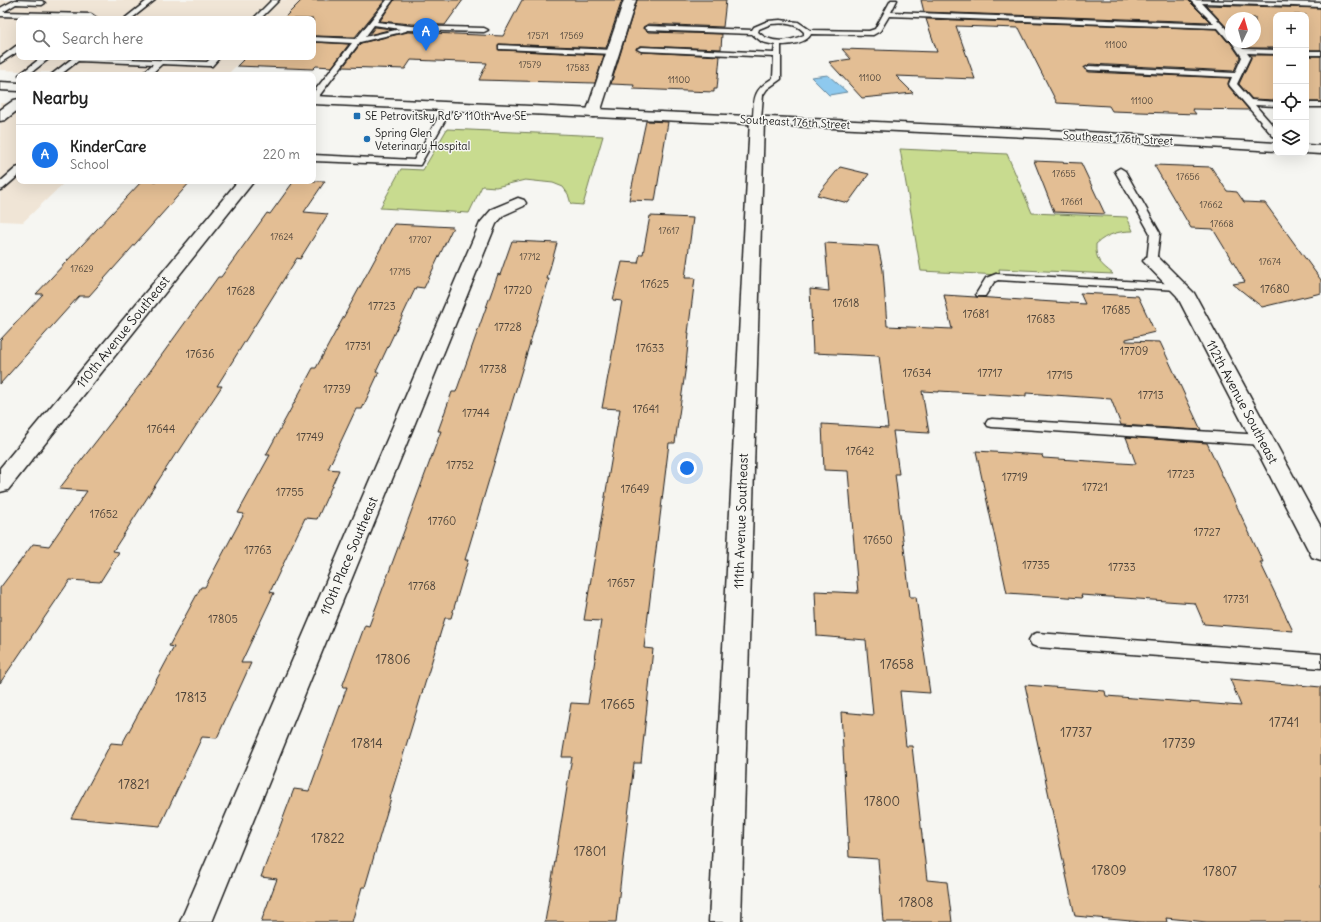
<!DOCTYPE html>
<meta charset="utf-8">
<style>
body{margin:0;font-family:Delius,sans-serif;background:#f2f2f2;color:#222}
.controls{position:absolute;right:12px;top:12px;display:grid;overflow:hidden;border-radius:8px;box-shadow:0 4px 16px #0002}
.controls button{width:36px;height:36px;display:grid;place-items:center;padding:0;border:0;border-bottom:1px solid #e0e0e0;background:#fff;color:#222;font:20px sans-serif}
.compass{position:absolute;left:1225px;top:12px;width:36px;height:36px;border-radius:50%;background:#fff;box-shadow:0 4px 16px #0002;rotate:5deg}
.you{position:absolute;left:687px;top:468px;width:14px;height:14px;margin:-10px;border:3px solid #fff;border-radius:50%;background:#1a73e8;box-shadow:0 0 0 6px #1a73e833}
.badge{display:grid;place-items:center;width:26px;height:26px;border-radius:50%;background:#1a73e8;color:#fff;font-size:13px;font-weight:700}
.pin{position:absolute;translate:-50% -33px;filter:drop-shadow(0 1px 2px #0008)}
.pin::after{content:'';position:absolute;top:21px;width:14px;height:12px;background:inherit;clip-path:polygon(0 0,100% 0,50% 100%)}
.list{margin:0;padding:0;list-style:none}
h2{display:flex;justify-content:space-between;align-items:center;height:52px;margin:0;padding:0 16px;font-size:17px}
h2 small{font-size:13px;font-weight:400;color:#767676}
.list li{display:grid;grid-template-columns:26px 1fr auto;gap:12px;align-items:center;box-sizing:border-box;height:60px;padding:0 16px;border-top:1px solid #e0e0e0}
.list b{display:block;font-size:15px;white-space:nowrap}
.list p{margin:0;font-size:13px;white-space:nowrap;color:#767676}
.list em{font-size:13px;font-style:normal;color:#767676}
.icon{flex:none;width:22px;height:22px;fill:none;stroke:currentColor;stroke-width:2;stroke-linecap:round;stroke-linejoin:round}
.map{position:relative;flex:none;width:1321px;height:922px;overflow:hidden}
.search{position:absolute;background:#fff;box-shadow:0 4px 16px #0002;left:16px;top:16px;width:300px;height:44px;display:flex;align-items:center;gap:10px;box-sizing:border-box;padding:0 14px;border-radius:8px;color:#767676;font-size:15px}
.panel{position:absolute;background:#fff;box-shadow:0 4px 16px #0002;left:16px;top:72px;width:300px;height:112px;border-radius:8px}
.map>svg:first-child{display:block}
.built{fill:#f0e5d6}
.green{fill:#c8db8f;stroke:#727c56}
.water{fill:#8ec9ee;stroke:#60849a}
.building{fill:#e3be94;stroke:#1c1c1c}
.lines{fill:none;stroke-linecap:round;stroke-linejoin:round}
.lane-casing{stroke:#1c1c1c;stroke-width:3}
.street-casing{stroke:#1c1c1c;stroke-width:3}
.secondary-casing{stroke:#1c1c1c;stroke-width:3}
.lane{fill:#f6f6f2;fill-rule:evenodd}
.street{fill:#f6f6f2;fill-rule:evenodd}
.secondary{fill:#f6f6f2;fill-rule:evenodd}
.poi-dot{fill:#1f6fb2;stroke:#f6f6f2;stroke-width:1.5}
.labels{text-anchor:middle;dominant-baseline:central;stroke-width:3;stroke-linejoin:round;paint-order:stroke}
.far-number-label{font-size:9px;fill:#4e443a}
.far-poi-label{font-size:11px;fill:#1c1c1c;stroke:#f6f6f2;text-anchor:start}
.far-street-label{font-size:11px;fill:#1c1c1c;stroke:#f6f6f2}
.number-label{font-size:11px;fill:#4e443a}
.street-label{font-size:13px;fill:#1c1c1c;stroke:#f6f6f2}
.near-number-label{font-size:13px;fill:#4e443a}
</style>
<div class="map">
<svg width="1321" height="922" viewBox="0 0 1321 922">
<rect width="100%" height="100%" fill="#f6f6f2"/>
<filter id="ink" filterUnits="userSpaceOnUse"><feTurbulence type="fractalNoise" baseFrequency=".025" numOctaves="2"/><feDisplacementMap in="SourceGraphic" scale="8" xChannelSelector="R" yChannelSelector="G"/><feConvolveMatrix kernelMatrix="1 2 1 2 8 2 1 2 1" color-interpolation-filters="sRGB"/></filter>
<g filter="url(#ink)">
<g class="built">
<polygon points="0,0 302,0 283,19 19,19 19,57 245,57 227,75 111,75 0,70"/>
<polygon points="0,103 19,104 19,181 66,181 23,222 0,221"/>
</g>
<g class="green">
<polygon points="447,129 603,136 583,205 571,204 568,194 563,187 553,183 525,180 496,187 482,186 469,213 380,208 401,169 423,170"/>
<path d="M900,149l107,5 25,59 95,4 6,14c-14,0 -26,3 -37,13 -1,17 5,20 17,30l-114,-5 1,6 -79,-4z"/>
</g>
<polygon class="water" points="828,75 847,92 829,95 811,77"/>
<g class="building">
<polygon points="302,0 385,0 355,37 313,36 313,19 283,19"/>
<polygon points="394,0 463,0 445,25 411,24 380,21"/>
<polygon points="522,0 622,0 606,48 499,44 498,45 499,50 604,55 595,83 479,80 487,63 411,60 405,69 343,67 361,43 408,32 503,36"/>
<polygon points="637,0 726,0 723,27 648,24 643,27 648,32 722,34 721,49 641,46 636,48 641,52 720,56 717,89 714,89 714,92 633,89 634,85 611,84"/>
<polygon points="921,0 1188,0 1210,22 924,12"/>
<polygon points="1206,5 1321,8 1321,50 1306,50 1306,15 1276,15 1276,48 1244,48 1240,42 1255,42 1255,18 1231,18 1231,32"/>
<polygon points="926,19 1217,29 1227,41 1230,42 1240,57 1234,71 1089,64 1084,69 1089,72 1230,78 1228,83 1229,87 1249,110 1192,109 1196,114 1112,111 1109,106 1057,103 1019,28 956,26 975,79 896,76 913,93 862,98 829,62 851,59 842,49 937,52"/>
<polygon points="375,27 392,29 369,35"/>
<polygon points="313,42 349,44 332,67 316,66 313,69 237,66 246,57 313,57"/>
<polygon points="1250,55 1276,55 1276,100 1252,99 1239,84 1251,58"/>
<rect x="1306" y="56" width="15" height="46"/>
<polygon points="646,121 668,122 655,201 629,200"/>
<polygon points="1034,161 1081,163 1105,214 1054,212"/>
<polygon points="1154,165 1211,167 1227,191 1237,192 1244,202 1265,203 1321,280 1321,293 1262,307 1233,284 1245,282 1213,229 1191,228"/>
<polygon points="840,167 869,174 848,203 817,195"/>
<polygon points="142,181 191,181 89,296 79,296 0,384 0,340 43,294 36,294"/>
<polygon points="294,181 325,181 304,212 328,214 300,259 297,258 217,386 222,386 178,453 176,453 113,551 119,552 100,582 70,580 0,683 0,588 33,544 49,546 87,491 59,489 143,381 218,277 221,277 267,213 270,214"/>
<polygon points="650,216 693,218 685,278 695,278 688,333 689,333 686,365 675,443 669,443 644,648 653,649 641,763 634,763 616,922 545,922 572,757 562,757 571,703 588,704 601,621 584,620 620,409 602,408 622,301 613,300 622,262 638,263 640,254 643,254"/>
<polygon points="394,224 453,227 424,288 416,287 376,372 379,372 362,409 356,409 328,469 339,470 317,519 305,518 270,592 274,593 241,663 251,663 217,738 202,737 160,826 71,818 111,743 122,744 174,647 169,646 201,587 205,587 244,514 238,513 270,455 266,455 313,368 316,368"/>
<polygon points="512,241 557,243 547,279 549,279 465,560 468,560 451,618 445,618 390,798 391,798 365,887 362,887 352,922 261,922 277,879 261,877 294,789 309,791 347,687 342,687 365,625 369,626 441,431 438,431 452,392 456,392 498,274 500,275"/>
<polygon points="825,243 878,246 883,270 887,326 952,329 944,295 1085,304 1080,293 1138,296 1155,332 1126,339 1126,341 1160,342 1201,430 1121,425 1111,399 1026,393 1026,396 939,391 939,392 922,391 929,433 893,431 899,474 895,474 910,597 916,597 930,693 900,691 906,746 912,746 927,880 947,882 952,922 883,922 878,859 849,857 841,712 873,715 866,640 817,636 815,591 858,593 848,471 824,470 822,424 888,428 879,356 813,353 810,289 829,291"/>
<polygon points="1126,437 1207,443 1263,562 1260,562 1293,631 1204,624 1195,603 1081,595 1082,598 1007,593 976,451 1042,455 1043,458 1136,464"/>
<polygon points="1230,679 1321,687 1321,922 1207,922 1166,918 1167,922 1142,922 1075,916 1025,685 1105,691 1106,696 1241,706"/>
</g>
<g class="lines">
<defs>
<g id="lane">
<polygon points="15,0 42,1 45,3 42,5 16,4 3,12 91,14 98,19 0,16 0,8"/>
<polygon points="148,0 155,0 131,19 124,19"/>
<polygon points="272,0 279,0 260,19 253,19"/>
<path d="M387,0h6l-16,22 34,4 73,2 4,2 -4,2 -77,-2 -1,1 -46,11 -44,58h-3v-7l39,-50 -39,-2v-4l43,2zM374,25l26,4 -35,8z"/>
<path d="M891,0h6l-6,12 323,12 -24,-24 131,3v4l-119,-4 29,31v6h-3l-10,-12 -329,-12 -9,15 -7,4 -62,-1c-4,9 -21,11 -30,11v34l-14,10 -4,6 -2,25 -4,2 -4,-2c1,-22 0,-30 20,-42l1,-21 -133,-6 -4,-2 4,-2 133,6 1,-8 -13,-3 -10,-8 -104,-4 -4,-2 4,-2 104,4 2,-3 14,-6 12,-1 18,2 12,8 59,1 6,-2zM771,24c12,-1 25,-1 33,8v3c-15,7 -34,9 -46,-3l1,-3z"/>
<polygon points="1231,41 1238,42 1243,49 1276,50 1276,54 1247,53 1250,57 1237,84 1251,100 1276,102 1276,106 1255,105 1276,129 1276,137 1273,136 1230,86 1229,84 1232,77 1089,70 1085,68 1089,66 1235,73 1242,57"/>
<polygon points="499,45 613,50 617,52 613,54 502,49 499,49"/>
<polygon points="16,46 19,46 19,51 0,63 0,58"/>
<rect x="1306" y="51" width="15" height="4"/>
<polygon points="42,57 51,57 28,75 19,75"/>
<polygon points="74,57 207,62 212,57 220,57 212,66 209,66 162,64 150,75 141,75 153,64 78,61 60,75 51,75"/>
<rect x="1306" y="103" width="15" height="4"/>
<polygon points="446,104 449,104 453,106 420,165 313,161 313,155 414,160"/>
<polygon points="19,167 19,175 3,189 0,190 0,182 16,168"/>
<polygon points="1120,168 1125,171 1160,233 1156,263 1148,263 1147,261 1150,233 1115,171"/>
<polygon points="996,274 1179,284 1184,287 1179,290 998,280 994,282 985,296 977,296 976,294 986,278"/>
<polygon points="992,419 1263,435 1267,437 1269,440 1267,443 1263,445 992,427 988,426 986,423 988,420"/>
<polygon points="1037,633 1321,654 1321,668 1037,647 1032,645 1029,640 1032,635"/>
</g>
<g id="street">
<polygon points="624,0 636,0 600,113 598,116 593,117 588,116 586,113"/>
<polygon points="19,99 19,109 5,120 0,121 0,110 14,100"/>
<polygon points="757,116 762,117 764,120 741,922 709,922 750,120 752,117"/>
<polygon points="238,181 254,181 8,490 0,492 0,468"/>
<polygon points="518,198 524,200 526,203 524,206 504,215 496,224 212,922 180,922 480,223 492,209"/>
<polygon points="1152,256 1158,257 1194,293 1321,527 1321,560 1312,557 1177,296 1143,261 1146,257"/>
</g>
<g id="secondary">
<polygon points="0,82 19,83 19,91 0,90"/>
<polygon points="313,96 1070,131 1276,143 1276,151 1070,139 313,104"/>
<polygon points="1306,145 1321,146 1321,154 1304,153 1306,153"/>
</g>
</defs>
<use href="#lane" class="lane-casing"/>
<use href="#street" class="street-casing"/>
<use href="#secondary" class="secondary-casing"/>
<use href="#lane" class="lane"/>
<use href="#street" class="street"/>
<use href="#secondary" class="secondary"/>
</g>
</g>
<g class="poi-dot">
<rect x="353" y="112" width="8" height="8" rx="2"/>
<circle cx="367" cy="139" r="4"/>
</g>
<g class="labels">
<g class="far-number-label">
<text x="538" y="35">17571</text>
<text x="572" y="35">17569</text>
<text x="1116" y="44">11100</text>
<text x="530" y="64">17579</text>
<text x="578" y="67">17583</text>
<text x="870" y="77">11100</text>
<text x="679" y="79">11100</text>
<text x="1142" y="100">11100</text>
<text x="1064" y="173">17655</text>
<text x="1188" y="176">17656</text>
<text x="1072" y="201">17661</text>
<text x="1211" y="204">17662</text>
<text x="1222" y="223">17668</text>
<text x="669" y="230">17617</text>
<text x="282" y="236">17624</text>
<text x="420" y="239">17707</text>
<text x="530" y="256">17712</text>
<text x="1270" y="261">17674</text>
<text x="82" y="268">17629</text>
<text x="400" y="271">17715</text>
</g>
<g class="far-poi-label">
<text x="365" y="116">SE Petrovitsky Rd &amp; 110th Ave SE</text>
<text x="375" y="133">Spring Glen<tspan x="375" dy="13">Veterinary Hospital</tspan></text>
</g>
<g class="far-street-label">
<text transform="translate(795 122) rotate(3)">Southeast 176th Street</text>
<text transform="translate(1118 138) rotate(3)">Southeast 176th Street</text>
</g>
<g class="number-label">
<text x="655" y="284">17625</text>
<text x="1275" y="289">17680</text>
<text x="518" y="290">17720</text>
<text x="241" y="291">17628</text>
<text x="846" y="303">17618</text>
<text x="382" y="306">17723</text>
<text x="1116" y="310">17685</text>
<text x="976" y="314">17681</text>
<text x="1041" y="319">17683</text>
<text x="508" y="327">17728</text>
<text x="358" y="346">17731</text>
<text x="650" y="348">17633</text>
<text x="1134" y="351">17709</text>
<text x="200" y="354">17636</text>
<text x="493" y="369">17738</text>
<text x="917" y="373">17634</text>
<text x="990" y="373">17717</text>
<text x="1060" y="375">17715</text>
<text x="337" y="389">17739</text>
<text x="1151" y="395">17713</text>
<text x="646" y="409">17641</text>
<text x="476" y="413">17744</text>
<text x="161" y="429">17644</text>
<text x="310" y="437">17749</text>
<text x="860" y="451">17642</text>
<text x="460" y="465">17752</text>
<text x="1181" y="474">17723</text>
<text x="1015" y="477">17719</text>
<text x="1095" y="487">17721</text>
<text x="635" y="489">17649</text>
<text x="290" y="492">17755</text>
<text x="104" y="514">17652</text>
<text x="442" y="521">17760</text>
<text x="1207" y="532">17727</text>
<text x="878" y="540">17650</text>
<text x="258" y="550">17763</text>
<text x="1036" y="565">17735</text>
<text x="1122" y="567">17733</text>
<text x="621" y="583">17657</text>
<text x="422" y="586">17768</text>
<text x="1236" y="599">17731</text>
<text x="223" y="619">17805</text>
</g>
<g class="street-label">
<text transform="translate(123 332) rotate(-51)">110th Avenue Southeast</text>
<text transform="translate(1242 402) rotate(62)">112th Avenue Southeast</text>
<text transform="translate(741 521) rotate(-88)">111th Avenue Southeast</text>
<text transform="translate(349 556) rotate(-67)">110th Place Southeast</text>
</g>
<g class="near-number-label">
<text x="393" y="659">17806</text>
<text x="897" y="664">17658</text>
<text x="191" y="697">17813</text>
<text x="618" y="704">17665</text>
<text x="1284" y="722">17741</text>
<text x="1076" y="732">17737</text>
<text x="367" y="743">17814</text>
<text x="1179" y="743">17739</text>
<text x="134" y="784">17821</text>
<text x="882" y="801">17800</text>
<text x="328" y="838">17822</text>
<text x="590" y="851">17801</text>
<text x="1109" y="870">17809</text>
<text x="1220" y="871">17807</text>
<text x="916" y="902">17808</text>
</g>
</g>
</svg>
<div class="controls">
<button>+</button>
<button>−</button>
<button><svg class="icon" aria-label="locate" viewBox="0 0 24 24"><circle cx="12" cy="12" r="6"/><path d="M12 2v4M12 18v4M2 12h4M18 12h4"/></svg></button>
<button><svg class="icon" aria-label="layers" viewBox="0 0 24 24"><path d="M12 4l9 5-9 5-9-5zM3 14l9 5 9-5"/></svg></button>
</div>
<svg class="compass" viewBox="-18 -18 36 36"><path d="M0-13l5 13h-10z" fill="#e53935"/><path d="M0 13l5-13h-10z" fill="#767676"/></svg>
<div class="you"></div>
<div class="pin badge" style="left:426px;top:51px">A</div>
<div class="search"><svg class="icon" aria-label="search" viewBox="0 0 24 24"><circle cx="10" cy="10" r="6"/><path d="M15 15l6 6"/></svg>Search here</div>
<section class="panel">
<h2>Nearby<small></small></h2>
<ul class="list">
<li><span class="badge">A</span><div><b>KinderCare</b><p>School</p></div><em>220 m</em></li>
</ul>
</section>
</div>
